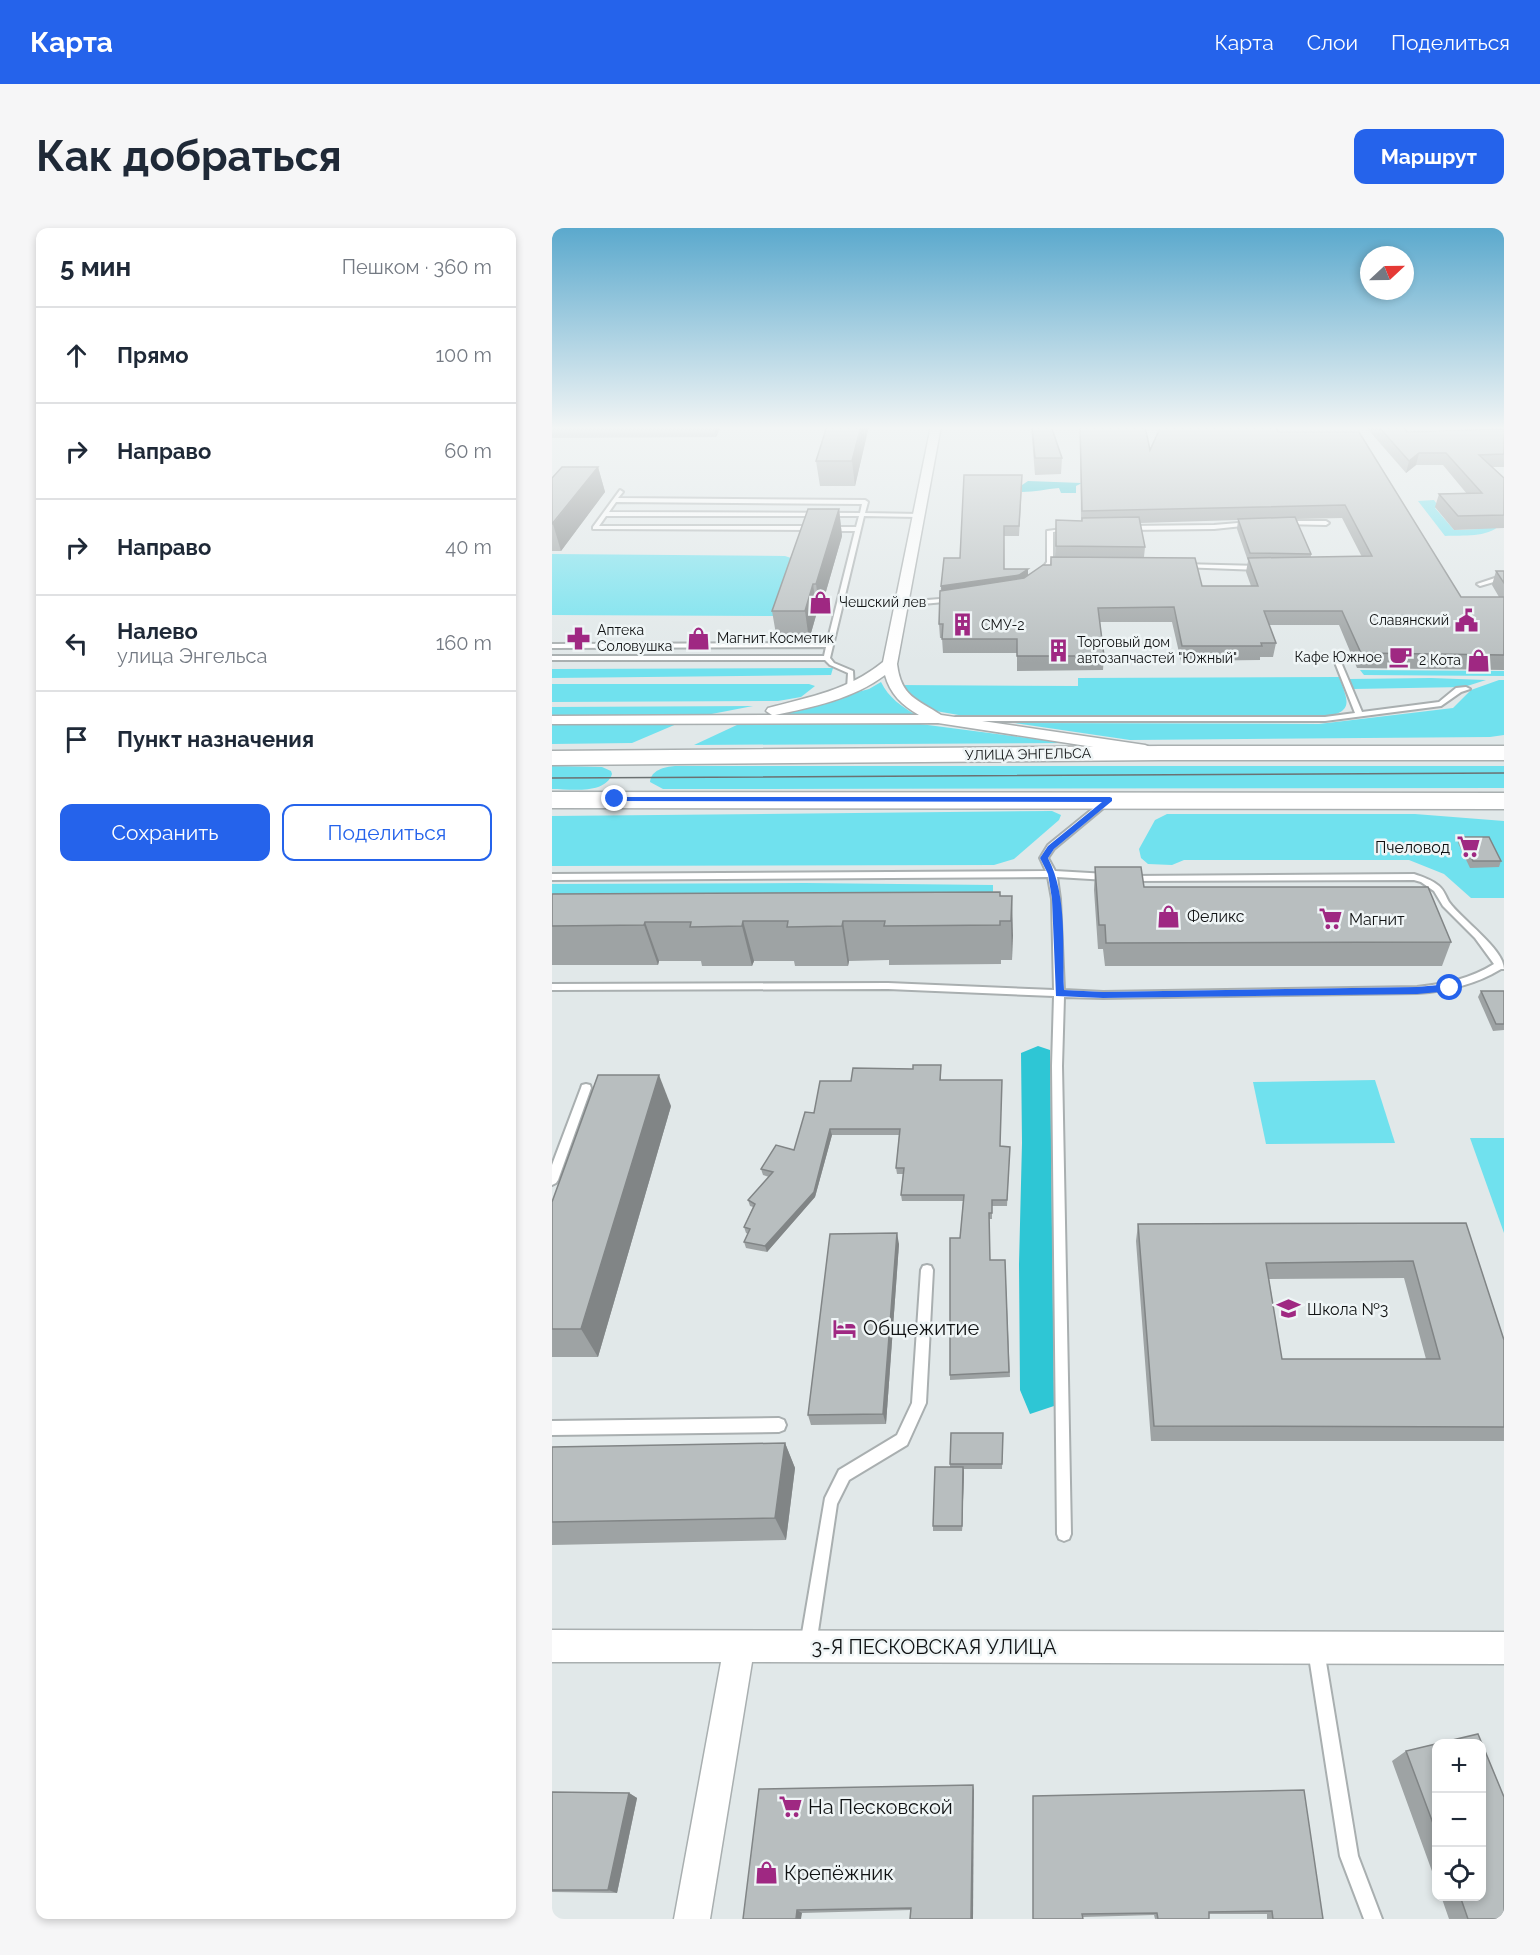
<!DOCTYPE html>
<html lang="ru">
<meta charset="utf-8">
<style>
body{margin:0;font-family:Raleway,sans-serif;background:#f6f6f7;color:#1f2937}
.controls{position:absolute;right:18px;bottom:18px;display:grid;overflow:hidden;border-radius:12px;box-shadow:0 3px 9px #0003}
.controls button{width:54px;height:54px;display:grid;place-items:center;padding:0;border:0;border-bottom:2px solid #e0e1e3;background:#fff;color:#1f2937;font:30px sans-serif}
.compass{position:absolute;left:808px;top:18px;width:54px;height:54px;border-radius:50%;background:#fff;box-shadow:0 3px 9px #0003;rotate:68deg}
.stop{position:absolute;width:18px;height:18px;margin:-14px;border:4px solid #2563eb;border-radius:50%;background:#fff}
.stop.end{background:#2563eb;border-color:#fff;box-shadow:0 2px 6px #0008}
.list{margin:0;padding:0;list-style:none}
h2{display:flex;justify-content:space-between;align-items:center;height:78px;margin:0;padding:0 24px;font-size:26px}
h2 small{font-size:20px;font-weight:400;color:#747a83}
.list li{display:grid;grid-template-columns:39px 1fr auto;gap:18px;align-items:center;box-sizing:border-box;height:96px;padding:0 24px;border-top:2px solid #e0e1e3}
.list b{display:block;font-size:22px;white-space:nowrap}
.list p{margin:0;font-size:20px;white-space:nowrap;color:#747a83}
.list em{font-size:20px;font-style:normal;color:#747a83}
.actions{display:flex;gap:12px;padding:18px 24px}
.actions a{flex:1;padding:14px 0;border:2px solid #2563eb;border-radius:12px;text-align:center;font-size:21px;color:#2563eb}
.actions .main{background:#2563eb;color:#fff}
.icon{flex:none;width:33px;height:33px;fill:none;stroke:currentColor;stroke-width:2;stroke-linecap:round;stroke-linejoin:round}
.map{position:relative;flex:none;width:952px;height:1691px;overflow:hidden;border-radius:12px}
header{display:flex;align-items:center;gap:36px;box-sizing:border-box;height:84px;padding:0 30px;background:#2563eb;color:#fff}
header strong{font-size:28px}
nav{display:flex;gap:33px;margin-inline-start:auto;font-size:21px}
.intro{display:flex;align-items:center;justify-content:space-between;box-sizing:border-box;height:144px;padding:0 36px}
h1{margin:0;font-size:42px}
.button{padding:15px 27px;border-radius:12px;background:#2563eb;color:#fff;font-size:21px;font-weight:700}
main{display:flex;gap:36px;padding:0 36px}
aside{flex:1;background:#fff;border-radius:12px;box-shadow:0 3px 9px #0003}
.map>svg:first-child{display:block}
.green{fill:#70e1ee}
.forest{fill:#2ec6d5}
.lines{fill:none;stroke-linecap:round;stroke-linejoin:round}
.lane-casing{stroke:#a9afb0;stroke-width:4}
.street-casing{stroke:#a9afb0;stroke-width:3}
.primary-casing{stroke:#a9afb0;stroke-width:3}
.lane{fill:#fff;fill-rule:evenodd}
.street{fill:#fff;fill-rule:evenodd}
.primary{fill:#fff;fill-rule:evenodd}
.tram{stroke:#6c7172;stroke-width:1.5}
.wall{fill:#9ea3a4;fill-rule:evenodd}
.shaded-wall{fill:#818586}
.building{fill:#b8bebf;stroke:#818586;stroke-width:1.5;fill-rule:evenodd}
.route{fill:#2563eb}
.labels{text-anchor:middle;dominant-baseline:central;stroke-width:5;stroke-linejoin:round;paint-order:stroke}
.far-poi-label{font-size:14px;fill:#101213;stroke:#eff5f6;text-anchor:start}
.far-street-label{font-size:14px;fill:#101213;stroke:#eff5f6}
.poi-label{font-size:16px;fill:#101213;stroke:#eff5f6;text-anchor:start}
.near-poi-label{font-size:20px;fill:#101213;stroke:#eff5f6;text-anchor:start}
.near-street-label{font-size:20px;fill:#101213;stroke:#eff5f6}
</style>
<header>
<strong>Карта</strong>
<nav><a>Карта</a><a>Слои</a><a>Поделиться</a></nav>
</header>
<div class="intro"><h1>Как добраться</h1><a class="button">Маршрут</a></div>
<main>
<aside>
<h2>5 мин<small>Пешком · 360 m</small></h2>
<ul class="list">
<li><svg class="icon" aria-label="ahead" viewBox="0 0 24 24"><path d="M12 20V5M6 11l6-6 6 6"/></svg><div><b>Прямо</b></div><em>100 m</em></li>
<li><svg class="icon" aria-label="right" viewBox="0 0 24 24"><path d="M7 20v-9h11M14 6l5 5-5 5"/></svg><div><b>Направо</b></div><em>60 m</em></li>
<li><svg class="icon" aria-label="right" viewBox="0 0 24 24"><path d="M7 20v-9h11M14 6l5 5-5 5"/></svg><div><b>Направо</b></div><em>40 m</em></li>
<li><svg class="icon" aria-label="left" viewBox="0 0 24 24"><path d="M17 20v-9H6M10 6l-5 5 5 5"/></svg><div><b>Налево</b><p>улица Энгельса</p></div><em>160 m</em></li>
<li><svg class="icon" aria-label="arrive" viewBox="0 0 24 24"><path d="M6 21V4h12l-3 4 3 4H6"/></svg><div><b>Пункт назначения</b></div></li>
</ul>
<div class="actions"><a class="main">Сохранить</a><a>Поделиться</a></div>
</aside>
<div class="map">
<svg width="952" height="1691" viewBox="0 0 952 1691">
<rect width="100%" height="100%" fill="#e1e8e9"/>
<g class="green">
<path d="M882,272l5,7 -4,1 19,22 25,-1 -18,-21 39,17c-13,13 -37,10 -55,11l-27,-35z"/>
<polygon points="0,326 233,328 239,330 223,388 0,387"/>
<polygon points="281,440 279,447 0,450 0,441"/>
<polygon points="808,442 952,443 952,448 812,447"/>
<path d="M787,449c10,26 15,35 -18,41h-345l-46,-8 -33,-25 181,1v-8z"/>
<polygon points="879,450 934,452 912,459 801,461 797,451"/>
<polygon points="947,452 952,452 952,507 938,509 578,512 463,495 767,496 901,480 919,462"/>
<path d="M329,454c8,16 20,24 35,33h-145l98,-26z"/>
<polygon points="0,456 257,456 263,458 249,469 226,473 0,474"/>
<polygon points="201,478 144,489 0,489 0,479"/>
<polygon points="0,495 127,495 80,515 0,516"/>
<polygon points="187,496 368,496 514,515 142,517"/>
<path d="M0,538l50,1 9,4 1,3c-7,21 -42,15 -60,15z"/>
<path d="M123,538h829v22l-841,1 -13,-7c1,-12 14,-15 25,-16z"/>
<polygon points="500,583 509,587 507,592 462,631 442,637 0,638 0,588"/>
<polygon points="615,586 863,586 952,593 952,670 919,670 892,646 857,632 632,632 620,637 596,636 589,630 587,621 603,592"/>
<polygon points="253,655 441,657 441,670 0,667 0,656"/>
<polygon points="823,852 843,915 714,916 701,854"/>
<polygon points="918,910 952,910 952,1005"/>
</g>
<g class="forest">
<path d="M476,253l54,2 -6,3v7h-15l-2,-5c-13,1 -24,4 -37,4v-7z"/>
<polygon points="486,818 498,822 502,1178 478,1186 468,1162 467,1036 470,915 469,825"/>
</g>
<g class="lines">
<defs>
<g id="lane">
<path d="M68,262l3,2 -5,6 247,2 3,2 -3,11 55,1 1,1 -3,2 -54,-1 -34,142 4,5 19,8 1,20 -7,-2 1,-16 -18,-8 -5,-5h-273v-4h272l2,-9 -274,1v-4l275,-1 28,-112h-26l-3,-2 3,-2h27l3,-11h-253l-7,10h214l3,2 -3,2 -220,-1v-2zM64,274l246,2 -2,9 -251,-1z"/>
<polygon points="732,293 774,293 777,295 774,297 730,296 729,295"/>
<polygon points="698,294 700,295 700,297 662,301 576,302 573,300 576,298 662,297"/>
<polygon points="518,300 518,302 501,304 501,334 490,349 486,349 485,348 495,334 495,303"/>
<polygon points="630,336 708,338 711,340 708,342 628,339 627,338"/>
<polygon points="952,347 952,351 928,358 925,356"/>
<polygon points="401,370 404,372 403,373 349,378 346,376 349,374"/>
<polygon points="785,430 788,432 810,484 887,474 904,460 914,459 918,461 909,464 889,478 773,493 404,493 400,491 404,489 773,489 803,485 782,432"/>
<path d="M554,570h6l1,2 -59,49 -6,9 7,13 52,3 4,3 -4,3 -50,-3 3,22 4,91 39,2 314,-5c28,-3 53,-8 77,-23l-19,-26 -32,-32 -9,-15 -13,-9 -7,-2 -286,1v-4l3,-1 283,-2c9,3 18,6 25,12 5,4 7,11 10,16 12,17 55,47 55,67h-3c-26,16 -54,22 -84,24l-314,5 -39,-1 -2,69 9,468 -2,5 -5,2 -5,-2 -2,-5 -5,-468 2,-70 -166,-7 -336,1v-6l336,-1 166,7 -2,-91 -4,-22 -496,3v-6l494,-3 -6,-13 8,-13z"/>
<polygon points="34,856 38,857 39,860 6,952 4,955 0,957 0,937 29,860 30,857"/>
<polygon points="375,1037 379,1038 381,1042 374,1175 355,1217 297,1252 285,1276 264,1417 262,1423 256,1425 250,1423 248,1417 273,1270 287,1242 345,1207 360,1175 369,1042 371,1038"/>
<polygon points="227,1190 232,1192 234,1197 232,1202 227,1204 0,1207 0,1193"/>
<polygon points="764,1414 770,1416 772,1422 806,1628 830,1691 812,1691 788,1628 756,1422 758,1416"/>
</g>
<g id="street">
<path d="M379,198h10l-44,238c4,33 20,35 44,51l204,30 5,2 3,3 -3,3 -5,2 -207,-32 -386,1v-8l220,-1 -6,-4 2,-3c42,-11 81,-18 115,-46zM333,447c5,19 17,30 34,40h-144c38,-8 78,-16 110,-40z"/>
<polygon points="0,1402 952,1404 952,1436 200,1434 158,1691 122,1691 169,1434 0,1434"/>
</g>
<g id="primary">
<polygon points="609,518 952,518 952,532 609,532 0,537 0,523"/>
<polygon points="0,564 952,565 952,581 0,580"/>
</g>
</defs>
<use href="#lane" class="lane-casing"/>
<use href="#street" class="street-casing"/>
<use href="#primary" class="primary-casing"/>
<use href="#lane" class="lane"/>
<use href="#street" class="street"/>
<use href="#primary" class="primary"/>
<polyline class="tram" points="0,550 952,545"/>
</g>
<g class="wall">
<polygon points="0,198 169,198 164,209 0,210"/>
<polygon points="275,198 317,198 303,258 268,258 264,233"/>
<polygon points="479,198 499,198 510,230 509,246 483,247"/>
<path d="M528,198l70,24 128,-18 183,165h38l-7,-12 4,-14h8v99l-147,-2 -18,-43h-70l7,18 -3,14h-13v3l-79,1 -9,-39h-72l4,34 -1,14 -86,1v-18h-74l-1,-15h-2l-1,-14 2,-38 19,-28 62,-73 -3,51h-15v33l24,7 22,-11 1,-8h4l1,-37 25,1zM790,290l20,39h-51v-3l-15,-35zM686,292l-1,9 11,32 -2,11 5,14h-49l-58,-29 1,-10 -5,-24z"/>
<polygon points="813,198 851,198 855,204 952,201 952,239 940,239 952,250 952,300 902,302 883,279 887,266 915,266 891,237 864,237 854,245"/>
<polygon points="46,239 53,264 9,323 0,323 0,250"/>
<polygon points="287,281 290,308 268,384 265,384 257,412 225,412 220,383"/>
<polygon points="909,609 949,633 947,639 918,640 906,615"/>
<polygon points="543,639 592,659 899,714 890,738 553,738 551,721 546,721 542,662"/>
<polygon points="0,666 460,668 460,732 449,732 449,736 337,737 337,732 297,733 296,738 243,738 242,733 202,733 200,738 150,738 149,733 107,733 106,737 0,737"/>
<polygon points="929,763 952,763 952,802 941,803 926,769"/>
<polygon points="389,837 389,852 449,918 458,919 455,978 440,978 440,991 437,991 438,1032 453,1032 458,1149 398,1152 398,1147 411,973 350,973 349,967 351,946 345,946 344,940 347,907 280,907 263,969 215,1024 194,1020 192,1014 196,1006 194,1005 192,999 201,979 198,978 196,972 217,949 211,947 209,941 242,922 262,885 299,853 361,841"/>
<polygon points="119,878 46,1129 0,1129 0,974"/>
<path d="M914,995l38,117v101h-353l-15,-200 2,-17zM852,1050l22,81h-144l-13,-80z"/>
<polygon points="347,1016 334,1196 259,1197 256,1187"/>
<polygon points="451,1205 450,1241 412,1241 410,1303 381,1303 381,1298 398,1239 398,1236"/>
<polygon points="233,1215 243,1240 234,1312 0,1317 0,1219"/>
<polygon points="926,1506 952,1569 952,1691 897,1691 889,1668 930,1668 930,1515 885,1515 885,1657 840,1533 854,1523"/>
<polygon points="422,1562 359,1682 250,1685 191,1691"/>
<polygon points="0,1564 77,1565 85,1570 65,1665 0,1664"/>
<polygon points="481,1568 771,1691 715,1691 715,1686 657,1686 657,1691 603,1691 602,1687 531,1689"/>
</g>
<g class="shaded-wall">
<polygon points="162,198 169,198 164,209"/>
<polygon points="309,198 317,198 303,258 300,233"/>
<polygon points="867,225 864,237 854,245 857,233"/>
<polygon points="46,239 53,264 9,323 1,296"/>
<polygon points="287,281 290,308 268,384 264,356"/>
<polygon points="476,341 476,351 390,369 389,358 452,349"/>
<polygon points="261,356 265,384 257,412 253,383"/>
<polygon points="460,668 461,708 460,732 459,693"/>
<polygon points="191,693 202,733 200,738 190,698"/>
<polygon points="291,693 297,733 296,738 290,698"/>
<polygon points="93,694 107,733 106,737 92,697"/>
<polygon points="107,847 119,878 46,1129 29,1101"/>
<polygon points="278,901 280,907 263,969 215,1024 213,1018"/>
<polygon points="345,1005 347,1016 334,1196 331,1186"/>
<polygon points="233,1215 243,1240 234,1312 223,1290"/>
<polygon points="411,1239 412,1244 410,1303 410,1298"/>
<polygon points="421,1557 422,1562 421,1691 419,1691"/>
<polygon points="77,1565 85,1570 65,1665 56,1662"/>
<polygon points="245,1682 250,1685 249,1691 244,1691"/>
</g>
<g class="building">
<polygon points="275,198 309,198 300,233 264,233"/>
<polygon points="480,198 499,198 510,230 483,230"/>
<polygon points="528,198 593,198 598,222 609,198 723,198 726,204 807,204 909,369 952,369 952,427 809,425 790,383 712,383 724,415 709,415 710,418 630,418 622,379 546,380 552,428 465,428 465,411 390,411 391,396 387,396 388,363 472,350 491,337 499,337 499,329 643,330 650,358 706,358 696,330 820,328 793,277 530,283"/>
<polygon points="826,198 851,198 855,204 952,201 952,226 927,227 952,250 952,287 906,288 887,266 930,265 894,225 867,225 857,233"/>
<polygon points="10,239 46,239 0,296 0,250"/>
<polygon points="412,247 470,247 467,298 452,298 452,341 476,341 467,347 389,358 392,330 408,330"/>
<polygon points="256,281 287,281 264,356 261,356 253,383 220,383"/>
<polygon points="587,289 593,319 504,318 504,292 530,293 530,290"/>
<polygon points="743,289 759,326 698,325 686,291"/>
<polygon points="944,343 952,343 952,355"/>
<polygon points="909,609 937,609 949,633 921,633"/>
<polygon points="543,639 589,639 592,659 876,659 899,714 554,715 553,697 547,697"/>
<polygon points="448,664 448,668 460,668 459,693 448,693 448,697 332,698 333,693 291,693 290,698 235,699 236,693 191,693 190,698 138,699 139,694 93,694 92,697 0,698 0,666"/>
<polygon points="929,763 952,763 952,796 944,796"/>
<polygon points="361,837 389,837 388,852 450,852 448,918 458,919 455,972 440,972 440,985 437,985 438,1032 453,1032 457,1144 398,1147 398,1010 408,1010 412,967 349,967 352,940 344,940 348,901 278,901 262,964 213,1018 192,1014 198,1001 192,999 203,976 196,972 221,944 209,941 224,917 242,922 253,884 262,885 268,853 299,853 301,840 361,841"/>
<polygon points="46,847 107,847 29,1101 0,1101 0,974"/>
<path d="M914,995l38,117v87l-350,-1 -16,-202zM861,1033l27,98h-158l-16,-96z"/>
<polygon points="345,1005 331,1186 256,1187 278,1006"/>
<polygon points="399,1205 451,1205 450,1236 398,1236"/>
<polygon points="233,1215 223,1290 0,1294 0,1219"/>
<polygon points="383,1239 411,1239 410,1298 381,1298"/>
<polygon points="926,1506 952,1569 952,1691 916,1691 908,1668 930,1668 930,1515 885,1515 885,1606 854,1523"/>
<polygon points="421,1557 419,1691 358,1691 359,1680 245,1682 244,1691 191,1691 207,1561"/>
<polygon points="752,1562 771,1691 721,1691 720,1683 657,1684 657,1691 606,1691 605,1685 530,1686 531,1691 481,1691 481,1568"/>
<polygon points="0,1564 77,1565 56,1662 0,1662"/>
</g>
<linearGradient id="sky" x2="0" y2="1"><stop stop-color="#5ba9cd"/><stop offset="0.46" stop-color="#f2f5f5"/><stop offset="1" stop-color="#f2f5f5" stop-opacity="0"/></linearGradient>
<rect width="952" height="435" fill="url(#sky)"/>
<path class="route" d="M63,569h495l2,1v3l-58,48 -6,9c20,39 14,89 16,132l39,2 314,-5 33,-3 5,4 -5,3 -33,3 -314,4 -47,-2 -4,-97 -4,-25 -8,-16 8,-12 54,-44 -489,-1v-3z"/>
<defs>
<symbol id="shop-bare" viewBox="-9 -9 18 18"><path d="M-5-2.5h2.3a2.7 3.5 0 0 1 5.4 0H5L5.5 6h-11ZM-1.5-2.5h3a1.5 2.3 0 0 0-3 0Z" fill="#9f2882" stroke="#eff5f6" stroke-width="2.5" paint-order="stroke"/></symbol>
<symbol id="civic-bare" viewBox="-9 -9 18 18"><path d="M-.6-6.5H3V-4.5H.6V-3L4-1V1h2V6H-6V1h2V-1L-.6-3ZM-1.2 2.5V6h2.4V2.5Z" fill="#9f2882" stroke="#eff5f6" stroke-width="2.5" paint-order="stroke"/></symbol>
<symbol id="building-bare" viewBox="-9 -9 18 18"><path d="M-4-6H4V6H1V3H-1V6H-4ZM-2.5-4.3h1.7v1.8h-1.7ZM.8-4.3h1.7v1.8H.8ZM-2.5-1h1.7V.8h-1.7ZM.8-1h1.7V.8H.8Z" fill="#9f2882" stroke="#eff5f6" stroke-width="2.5" paint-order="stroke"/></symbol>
<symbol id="pharmacy-bare" viewBox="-9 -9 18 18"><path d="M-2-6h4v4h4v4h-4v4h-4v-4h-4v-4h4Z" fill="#9f2882" stroke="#eff5f6" stroke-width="2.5" paint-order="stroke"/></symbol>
<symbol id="cafe-bare" viewBox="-9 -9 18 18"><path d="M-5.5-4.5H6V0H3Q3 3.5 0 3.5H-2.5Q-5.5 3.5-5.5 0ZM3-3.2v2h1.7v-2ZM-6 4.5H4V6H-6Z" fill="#9f2882" stroke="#eff5f6" stroke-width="2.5" paint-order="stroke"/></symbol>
<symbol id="supermarket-bare" viewBox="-9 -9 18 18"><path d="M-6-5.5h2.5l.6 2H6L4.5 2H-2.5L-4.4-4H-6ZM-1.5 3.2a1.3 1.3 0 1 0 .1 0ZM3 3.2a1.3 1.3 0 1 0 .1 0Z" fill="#9f2882" stroke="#eff5f6" stroke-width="2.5" paint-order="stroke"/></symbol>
<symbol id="school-bare" viewBox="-9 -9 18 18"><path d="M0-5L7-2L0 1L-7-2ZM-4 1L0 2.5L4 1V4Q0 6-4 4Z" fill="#9f2882" stroke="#eff5f6" stroke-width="2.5" paint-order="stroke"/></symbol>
<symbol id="hotel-bare" viewBox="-9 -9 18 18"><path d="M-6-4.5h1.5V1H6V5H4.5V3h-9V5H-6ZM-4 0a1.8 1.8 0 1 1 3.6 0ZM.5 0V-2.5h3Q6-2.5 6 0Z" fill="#9f2882" stroke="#eff5f6" stroke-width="2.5" paint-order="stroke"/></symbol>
</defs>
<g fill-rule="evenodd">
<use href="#shop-bare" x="252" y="358" width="33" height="33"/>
<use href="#civic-bare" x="898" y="376" width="33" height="33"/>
<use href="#building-bare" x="394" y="380" width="33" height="33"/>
<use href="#pharmacy-bare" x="10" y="394" width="33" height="33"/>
<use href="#shop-bare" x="130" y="394" width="33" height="33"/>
<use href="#building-bare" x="490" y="406" width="33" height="33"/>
<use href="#cafe-bare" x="832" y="412" width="33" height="33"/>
<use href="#shop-bare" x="910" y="416" width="33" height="33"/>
<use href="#supermarket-bare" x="900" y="602" width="33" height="33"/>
<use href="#shop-bare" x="600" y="672" width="33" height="33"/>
<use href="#supermarket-bare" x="762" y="674" width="33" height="33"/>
<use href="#school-bare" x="720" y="1064" width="33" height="33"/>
<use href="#hotel-bare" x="276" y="1084" width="33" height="33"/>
<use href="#supermarket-bare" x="222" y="1562" width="33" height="33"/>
<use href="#shop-bare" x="198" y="1628" width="33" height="33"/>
</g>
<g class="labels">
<g class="far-poi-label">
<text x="287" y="374">Чешский лев</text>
<text x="897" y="392" text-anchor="end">Славянский</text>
<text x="429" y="397">СМУ-2</text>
<text x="45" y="402">Аптека<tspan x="45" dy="16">Соловушка</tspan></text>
<text x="165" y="410">Магнит Косметик</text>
<text x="525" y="414">Торговый дом<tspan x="525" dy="16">автозапчастей "Южный"</tspan></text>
<text x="830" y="429" text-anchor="end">Кафе Южное</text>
<text x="909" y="432" text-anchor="end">2 Кота</text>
</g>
<g class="far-street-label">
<text transform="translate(476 526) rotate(-1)">УЛИЦА ЭНГЕЛЬСА</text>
</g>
<g class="poi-label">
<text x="898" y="619" text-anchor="end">Пчеловод</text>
<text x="635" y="688">Феликс</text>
<text x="797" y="691">Магнит</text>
<text x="755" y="1081">Школа №3</text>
</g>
<g class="near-poi-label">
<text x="311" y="1100">Общежитие</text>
<text x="256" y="1579">На Песковской</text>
<text x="232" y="1645">Крепёжник</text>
</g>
<g class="near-street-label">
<text x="382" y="1419">3-Я ПЕСКОВСКАЯ УЛИЦА</text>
</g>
</g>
</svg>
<div class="controls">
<button>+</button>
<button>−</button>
<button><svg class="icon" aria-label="locate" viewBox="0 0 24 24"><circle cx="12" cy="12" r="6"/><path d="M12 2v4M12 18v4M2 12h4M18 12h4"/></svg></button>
</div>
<svg class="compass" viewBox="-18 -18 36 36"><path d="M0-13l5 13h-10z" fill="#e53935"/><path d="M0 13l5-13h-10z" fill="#747a83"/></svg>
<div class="stop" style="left:898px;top:760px"></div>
<div class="stop end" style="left:63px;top:571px"></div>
</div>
</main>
